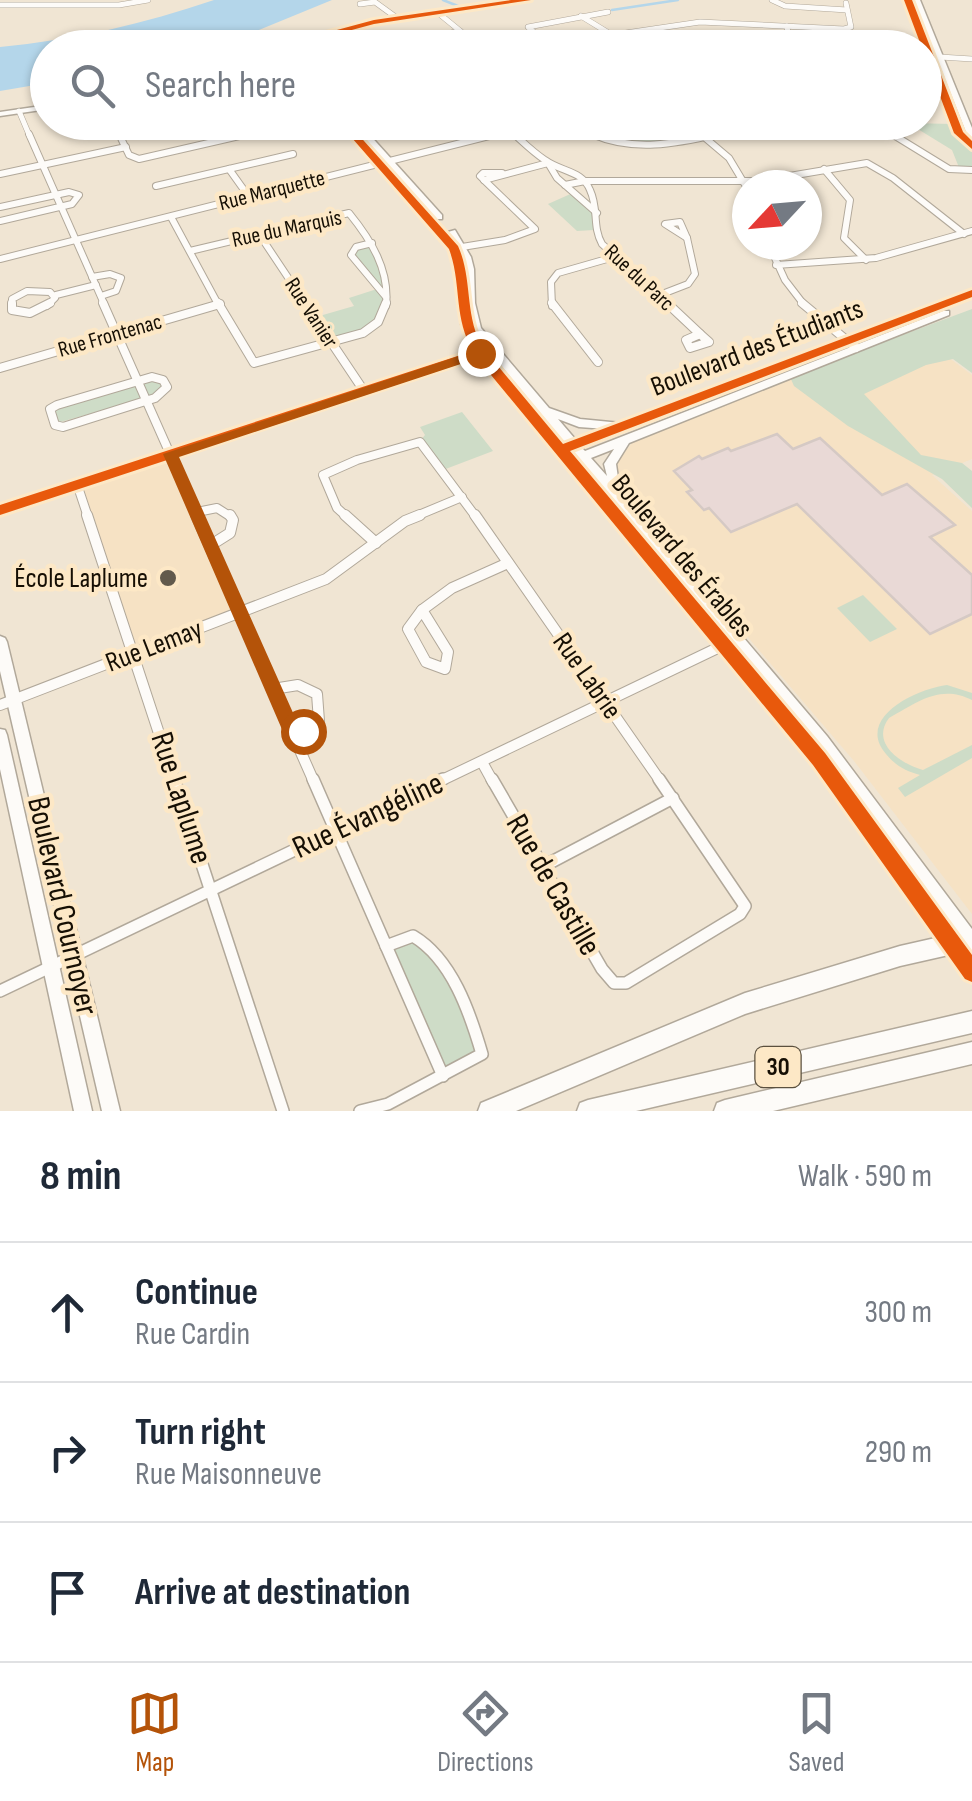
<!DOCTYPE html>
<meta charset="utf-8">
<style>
body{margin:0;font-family:"Sofia Sans Condensed",sans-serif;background:#f2f2f3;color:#1f2937}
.compass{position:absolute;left:732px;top:170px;width:90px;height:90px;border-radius:50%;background:#fff;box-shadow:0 2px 8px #0004;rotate:244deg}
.stop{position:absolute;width:30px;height:30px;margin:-22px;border:8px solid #b45309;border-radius:50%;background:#fff}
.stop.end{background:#b45309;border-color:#fff;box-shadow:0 2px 10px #0008}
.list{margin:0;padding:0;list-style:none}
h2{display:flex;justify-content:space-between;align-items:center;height:130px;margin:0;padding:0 40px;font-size:42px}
h2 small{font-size:32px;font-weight:400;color:#747a83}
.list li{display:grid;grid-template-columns:65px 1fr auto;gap:30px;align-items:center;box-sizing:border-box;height:140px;padding:0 40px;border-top:2px solid #e0e1e3}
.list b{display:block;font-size:38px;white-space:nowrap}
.list p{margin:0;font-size:32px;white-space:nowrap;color:#747a83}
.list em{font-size:32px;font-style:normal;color:#747a83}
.icon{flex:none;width:55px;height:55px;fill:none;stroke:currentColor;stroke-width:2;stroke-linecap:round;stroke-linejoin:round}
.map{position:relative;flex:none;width:972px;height:1111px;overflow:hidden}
.search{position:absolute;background:#fff;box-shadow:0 2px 8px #0004;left:30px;right:30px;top:30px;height:110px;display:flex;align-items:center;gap:25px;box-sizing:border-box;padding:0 35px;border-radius:55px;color:#747a83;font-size:38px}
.sheet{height:550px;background:#fff}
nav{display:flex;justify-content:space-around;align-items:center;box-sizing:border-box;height:140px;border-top:2px solid #e0e1e3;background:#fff;font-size:28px;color:#747a83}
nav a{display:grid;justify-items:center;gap:5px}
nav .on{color:#b45309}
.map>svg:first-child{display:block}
.built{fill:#f6e2c4}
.green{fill:#cedcc7}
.water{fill:#b4d6ea}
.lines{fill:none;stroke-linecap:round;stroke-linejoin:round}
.stream{stroke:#b4d6ea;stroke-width:2.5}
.building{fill:#e9d9d6;stroke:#d5c9c4;stroke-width:2.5}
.street-far4-casing{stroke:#b1a89a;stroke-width:6}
.street-far3-casing{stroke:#b1a89a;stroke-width:8}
.street-far2-casing{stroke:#b1a89a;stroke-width:10}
.street-far1-casing{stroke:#b1a89a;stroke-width:12}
.street-casing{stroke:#b1a89a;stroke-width:14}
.secondary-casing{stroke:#b1a89a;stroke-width:3}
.highway-casing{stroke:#b1a89a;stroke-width:3}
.street-far4{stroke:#fdfbf8;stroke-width:5}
.street-far3{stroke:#fdfbf8;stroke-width:6}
.street-far2{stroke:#fdfbf8;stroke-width:8}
.street-far1{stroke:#fdfbf8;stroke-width:10}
.street{stroke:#fdfbf8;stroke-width:11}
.secondary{fill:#fdfbf8;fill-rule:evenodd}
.highway{fill:#fdfbf8;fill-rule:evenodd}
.cycleway-casing{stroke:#fde8c6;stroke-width:6}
.cycleway{fill:#e8590c;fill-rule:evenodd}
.route{fill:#b45309}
.poi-dot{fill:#625a4c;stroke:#fde8c6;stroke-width:4}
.labels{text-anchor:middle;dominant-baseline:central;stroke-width:9;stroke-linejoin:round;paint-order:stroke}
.far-street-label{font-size:22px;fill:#160f04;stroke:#fde8c6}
.shield{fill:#fde8c6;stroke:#5b503e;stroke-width:2.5}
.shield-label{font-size:25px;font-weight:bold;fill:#160f04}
.street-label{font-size:28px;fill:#160f04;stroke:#fde8c6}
.poi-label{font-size:28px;fill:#160f04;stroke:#fde8c6;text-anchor:end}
.near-street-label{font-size:32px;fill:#160f04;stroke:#fde8c6}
</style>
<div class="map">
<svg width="972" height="1111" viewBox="0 0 972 1111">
<rect width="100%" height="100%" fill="#f0e5d3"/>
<g class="built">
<polygon points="913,331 972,375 972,459 932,475 972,511 972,914 854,761 625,494 617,476 618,461 634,440"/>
<polygon points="171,455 238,611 136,651 80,485"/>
</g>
<g class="green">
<path d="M729,122l7,5c-56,11 -111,32 -161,-4z"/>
<polygon points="908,123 953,124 961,140 972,147 972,168 960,170 952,150"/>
<polygon points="575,192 596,213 594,230 577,231 548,204"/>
<path d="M360,247h15c19,28 11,50 -1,79l-42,15 -16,-24 38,-11 -5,-8 28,-9 -24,-32z"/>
<polygon points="972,309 972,373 953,359 926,365 864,394 921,455 962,463 972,471 972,508 942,479 848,426 794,386 790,377"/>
<polygon points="145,378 166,384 163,393 57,423 52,407"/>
<polygon points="462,412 493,451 443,470 420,441 425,435 420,427"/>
<polygon points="863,595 897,629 870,642 837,608"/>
<path d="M947,685l25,8v7c-32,-16 -54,2 -83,18 -19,25 12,46 34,52l49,-25v13l-67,39 -7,-9 22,-13c-15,-4 -25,-10 -34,-21 -31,-36 30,-65 61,-69z"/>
<polygon points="412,936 436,954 481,1049 444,1075 387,946"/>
</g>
<path class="water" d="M214,0h118l-85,35 -43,12 -156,1 -1,35 -47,8v-44c73,-7 144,-23 214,-47z"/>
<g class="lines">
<g class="stream">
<polyline points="443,0 458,6"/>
<polyline points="612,10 678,0"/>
</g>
</g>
<polygon class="building" points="777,434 793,449 820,438 882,495 907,484 955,525 930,537 972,575 972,614 930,634 797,504 731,532 709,508 704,510 687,492 692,490 674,471 699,456 702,459 728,448 731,451"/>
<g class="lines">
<defs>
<g id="street-far4">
<polyline points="772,0 785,6 847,10"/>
<polyline points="360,4 375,2 397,18"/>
<polyline points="0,5 119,5 148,0"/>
<polyline points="437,12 481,48"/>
<polyline points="581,16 612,35 700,22 844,29 851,27 846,3"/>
<polyline points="787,26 790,48"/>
<polyline points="381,48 460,31"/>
<polyline points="552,48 528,27 608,12"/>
<polyline points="688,48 717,44 784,48"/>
<polyline points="924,56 972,59"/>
<polyline points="19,111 30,137"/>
<polyline points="114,122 121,137"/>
<polyline points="500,122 517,137"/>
<polyline points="573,122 597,137"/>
<polyline points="771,122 788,132 814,132 801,122"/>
<polyline points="872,122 896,137"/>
<polyline points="237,137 301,122"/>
<polyline points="487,137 545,122"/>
<polyline points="706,137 770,122"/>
</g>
<g id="street-far3">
<polyline points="29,134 105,306"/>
<polyline points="119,134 129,155 139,159 248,134"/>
<path d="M514,134c10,9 20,19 31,26 16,12 37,10 45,30 9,19 2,36 12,54l67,62"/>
<path d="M592,134c41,18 83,10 126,0"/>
<polyline points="892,134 949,169 972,170"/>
<polyline points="703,136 729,158 747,188"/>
<polyline points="548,163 557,178 597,213"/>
<polyline points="229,169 249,197"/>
<polyline points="824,169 850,200 844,238 866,260"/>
<polyline points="0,174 126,147"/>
<polyline points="484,180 548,163"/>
<polyline points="484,180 480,176 483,173 502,173"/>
<polyline points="565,185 585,181 760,181 867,163 893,178 964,234"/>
<polyline points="156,186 293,154"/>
<polyline points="0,207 69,192 79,195 72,204 0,221"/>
<polyline points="171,217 219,306"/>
<polygon points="680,222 687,238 665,224"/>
<polyline points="259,234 307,306"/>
<polyline points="372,243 356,247 351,255 386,297"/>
<polyline points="769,245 785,280 805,306"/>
<polyline points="456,248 505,240 535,229 484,180"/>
<path d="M190,251l159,-38c22,27 41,57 37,93"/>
<polyline points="0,259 497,134"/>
<polyline points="776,265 876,258 972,231"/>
<polyline points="92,277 110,274 121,278 116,291 101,296"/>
<polyline points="56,295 96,285"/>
<polyline points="657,296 688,284 695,274 687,238"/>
<polyline points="12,306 12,299 27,291 50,292 55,298 47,306"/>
<polyline points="214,306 220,304"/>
<polyline points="552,306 551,282 558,273 614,257"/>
</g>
<g id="street-far2">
<polyline points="12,303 12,310 30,313 50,303"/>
<polyline points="103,303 198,517"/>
<polyline points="218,303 254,363 363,333 378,322 386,303"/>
<polyline points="305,303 364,391"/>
<polyline points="552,303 598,362"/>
<polyline points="667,303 700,334"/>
<polyline points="802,303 856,348"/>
<polygon points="700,334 709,342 690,348 686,340"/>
<polyline points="0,368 220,304"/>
<polygon points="152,377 163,380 167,387 155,398 63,427 55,425 50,409 57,405"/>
<polyline points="77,484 88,517"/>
<polyline points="0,510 492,349"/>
<polyline points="197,512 217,508 231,517"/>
<polyline points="347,517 337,508 323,475 357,460 420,442 476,517"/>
<polyline points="414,517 462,497"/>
</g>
<g id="street-far1">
<polyline points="87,515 175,782"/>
<polyline points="196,515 314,782"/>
<polyline points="345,515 376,543"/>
<polyline points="475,515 661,782"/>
<polyline points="211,545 230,533 233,520 230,515"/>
<polygon points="422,610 448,652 445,669 426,662 408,629"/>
<polyline points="422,610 452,588 508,563"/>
<polyline points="273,689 298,685 317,694 319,721 294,735"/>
<polyline points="0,705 326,579 405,521 420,515"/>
<polyline points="482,762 493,782"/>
<polyline points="438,782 728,643"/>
</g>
<g id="street">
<polyline points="174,779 283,1111"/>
<polyline points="313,779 443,1076"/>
<polyline points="492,779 602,969 614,983 626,983 740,914 745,906 659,779"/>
<polyline points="542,867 673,798"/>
<polyline points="0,991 443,779"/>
<path d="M360,1111l28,-7 94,-50c-12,-41 -30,-95 -69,-118l-27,10"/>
</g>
<g id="secondary">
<polygon points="514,0 530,0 374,24 284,48 271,48 374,20"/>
<polygon points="905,0 911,0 963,132 972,142 972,148 955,133"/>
<polygon points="914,0 920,0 972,128 972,139 968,137"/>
<polygon points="48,105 48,109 0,116 0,112"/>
<path d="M339,122h8l111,125 -10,-15 7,-2 16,27 3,12 1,34 6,25 68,80 31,11 41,4 351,-133v6l-391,151 4,4 358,-140h6v4l-320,128 -13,21 4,28 207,244 145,193v22l-6,-2 -24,-33 30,42v23l-6,-3 -152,-214 -338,-409 -15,-31 -4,-49 -7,-26zM475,334l91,110 -3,1 -79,-94zM558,419l21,8 27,2 -30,11zM614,449l-10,15 3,12 -16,-18zM577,461h4l228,275z"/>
<polygon points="350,122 358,122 442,215 442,219 436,219"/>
<polygon points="0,636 5,638 7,642 120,1111 102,1111 0,671"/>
<polygon points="0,729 5,730 7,735 92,1111 74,1111 0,769"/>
</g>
<g id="highway">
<polygon points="953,934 960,937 963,944 960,951 953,954 900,966 745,1014 516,1111 478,1111 481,1103 745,993 900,946"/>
<polygon points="972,1011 972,1033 636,1111 577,1111 580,1103 588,1100"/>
<polygon points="972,1042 972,1064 773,1111 714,1111 717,1103 725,1100"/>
</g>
</defs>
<use href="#street-far4" class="street-far4-casing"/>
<use href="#street-far3" class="street-far3-casing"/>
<use href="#street-far2" class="street-far2-casing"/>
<use href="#street-far1" class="street-far1-casing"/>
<use href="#street" class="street-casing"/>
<use href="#secondary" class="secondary-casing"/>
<use href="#highway" class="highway-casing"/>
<use href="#street-far4" class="street-far4"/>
<use href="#street-far3" class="street-far3"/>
<use href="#street-far2" class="street-far2"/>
<use href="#street-far1" class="street-far1"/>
<use href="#street" class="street"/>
<use href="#secondary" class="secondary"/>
<use href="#highway" class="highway"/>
<defs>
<g id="cycleway">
<polygon points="511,0 531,0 374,24 285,48 270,48 374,20"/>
<polygon points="904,0 912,0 963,132 972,141 972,149 954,133 924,54 924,48 922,48"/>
<path d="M338,122h9l111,124c15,33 6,70 25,102l13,-2v6l-8,2 75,90 409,-154v7l-402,154 255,302 147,202v27l-7,-3 -152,-214 -336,-407 -477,157v-10l473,-154c-20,-34 -11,-67 -24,-102z"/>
</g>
</defs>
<use href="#cycleway" class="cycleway-casing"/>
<use href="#cycleway" class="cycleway"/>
</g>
<polygon class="route" points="480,349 487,353 485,356 179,457 298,724 310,725 313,731 300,741 287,741 163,454"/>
<circle class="poi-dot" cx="168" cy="578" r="10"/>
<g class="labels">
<g class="far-street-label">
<text transform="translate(272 191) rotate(-14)">Rue Marquette</text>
<text transform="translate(287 229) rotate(-12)">Rue du Marquis</text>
<text transform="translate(639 278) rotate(43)">Rue du Parc</text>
<text transform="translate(311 313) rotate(57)">Rue Vanier</text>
<text transform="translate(110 336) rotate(-16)">Rue Frontenac</text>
</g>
<rect class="shield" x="755.5" y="1047" width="45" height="40" rx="8"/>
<g class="shield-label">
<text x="778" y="1067">30</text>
</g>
<g class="street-label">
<text transform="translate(757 348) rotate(-21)">Boulevard des Étudiants</text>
<text transform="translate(682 556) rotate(50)">Boulevard des Érables</text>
<text transform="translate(154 646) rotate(-21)">Rue Lemay</text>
<text transform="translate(587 676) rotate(55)">Rue Labrie</text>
</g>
<g class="poi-label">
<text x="148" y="578">École Laplume</text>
</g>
<g class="near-street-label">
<text transform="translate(181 798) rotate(72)">Rue Laplume</text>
<text transform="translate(368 816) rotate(-25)">Rue Évangéline</text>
<text transform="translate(553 885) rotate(60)">Rue de Castille</text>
<text transform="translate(62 906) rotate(77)">Boulevard Cournoyer</text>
</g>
</g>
</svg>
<svg class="compass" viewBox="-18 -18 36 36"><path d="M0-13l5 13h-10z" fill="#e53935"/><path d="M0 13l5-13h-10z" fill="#747a83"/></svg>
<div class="stop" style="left:303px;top:731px"></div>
<div class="stop end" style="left:480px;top:353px"></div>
<div class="search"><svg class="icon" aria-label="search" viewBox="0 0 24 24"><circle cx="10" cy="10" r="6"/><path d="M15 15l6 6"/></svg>Search here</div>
</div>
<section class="sheet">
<h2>8 min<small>Walk · 590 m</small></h2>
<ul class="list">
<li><svg class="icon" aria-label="ahead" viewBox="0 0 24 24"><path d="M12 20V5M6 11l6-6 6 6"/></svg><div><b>Continue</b><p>Rue Cardin</p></div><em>300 m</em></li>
<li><svg class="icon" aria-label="right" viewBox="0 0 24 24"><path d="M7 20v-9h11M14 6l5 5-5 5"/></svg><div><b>Turn right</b><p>Rue Maisonneuve</p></div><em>290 m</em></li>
<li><svg class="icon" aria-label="arrive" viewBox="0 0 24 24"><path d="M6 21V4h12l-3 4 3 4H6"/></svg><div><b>Arrive at destination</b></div></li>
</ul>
</section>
<nav>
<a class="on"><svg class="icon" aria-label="map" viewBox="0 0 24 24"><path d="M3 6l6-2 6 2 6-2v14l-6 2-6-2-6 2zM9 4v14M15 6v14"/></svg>Map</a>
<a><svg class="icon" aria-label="directions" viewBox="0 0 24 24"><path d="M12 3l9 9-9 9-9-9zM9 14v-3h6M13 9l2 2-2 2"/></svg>Directions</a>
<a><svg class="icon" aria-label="saved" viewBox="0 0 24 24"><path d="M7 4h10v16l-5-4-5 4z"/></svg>Saved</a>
</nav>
